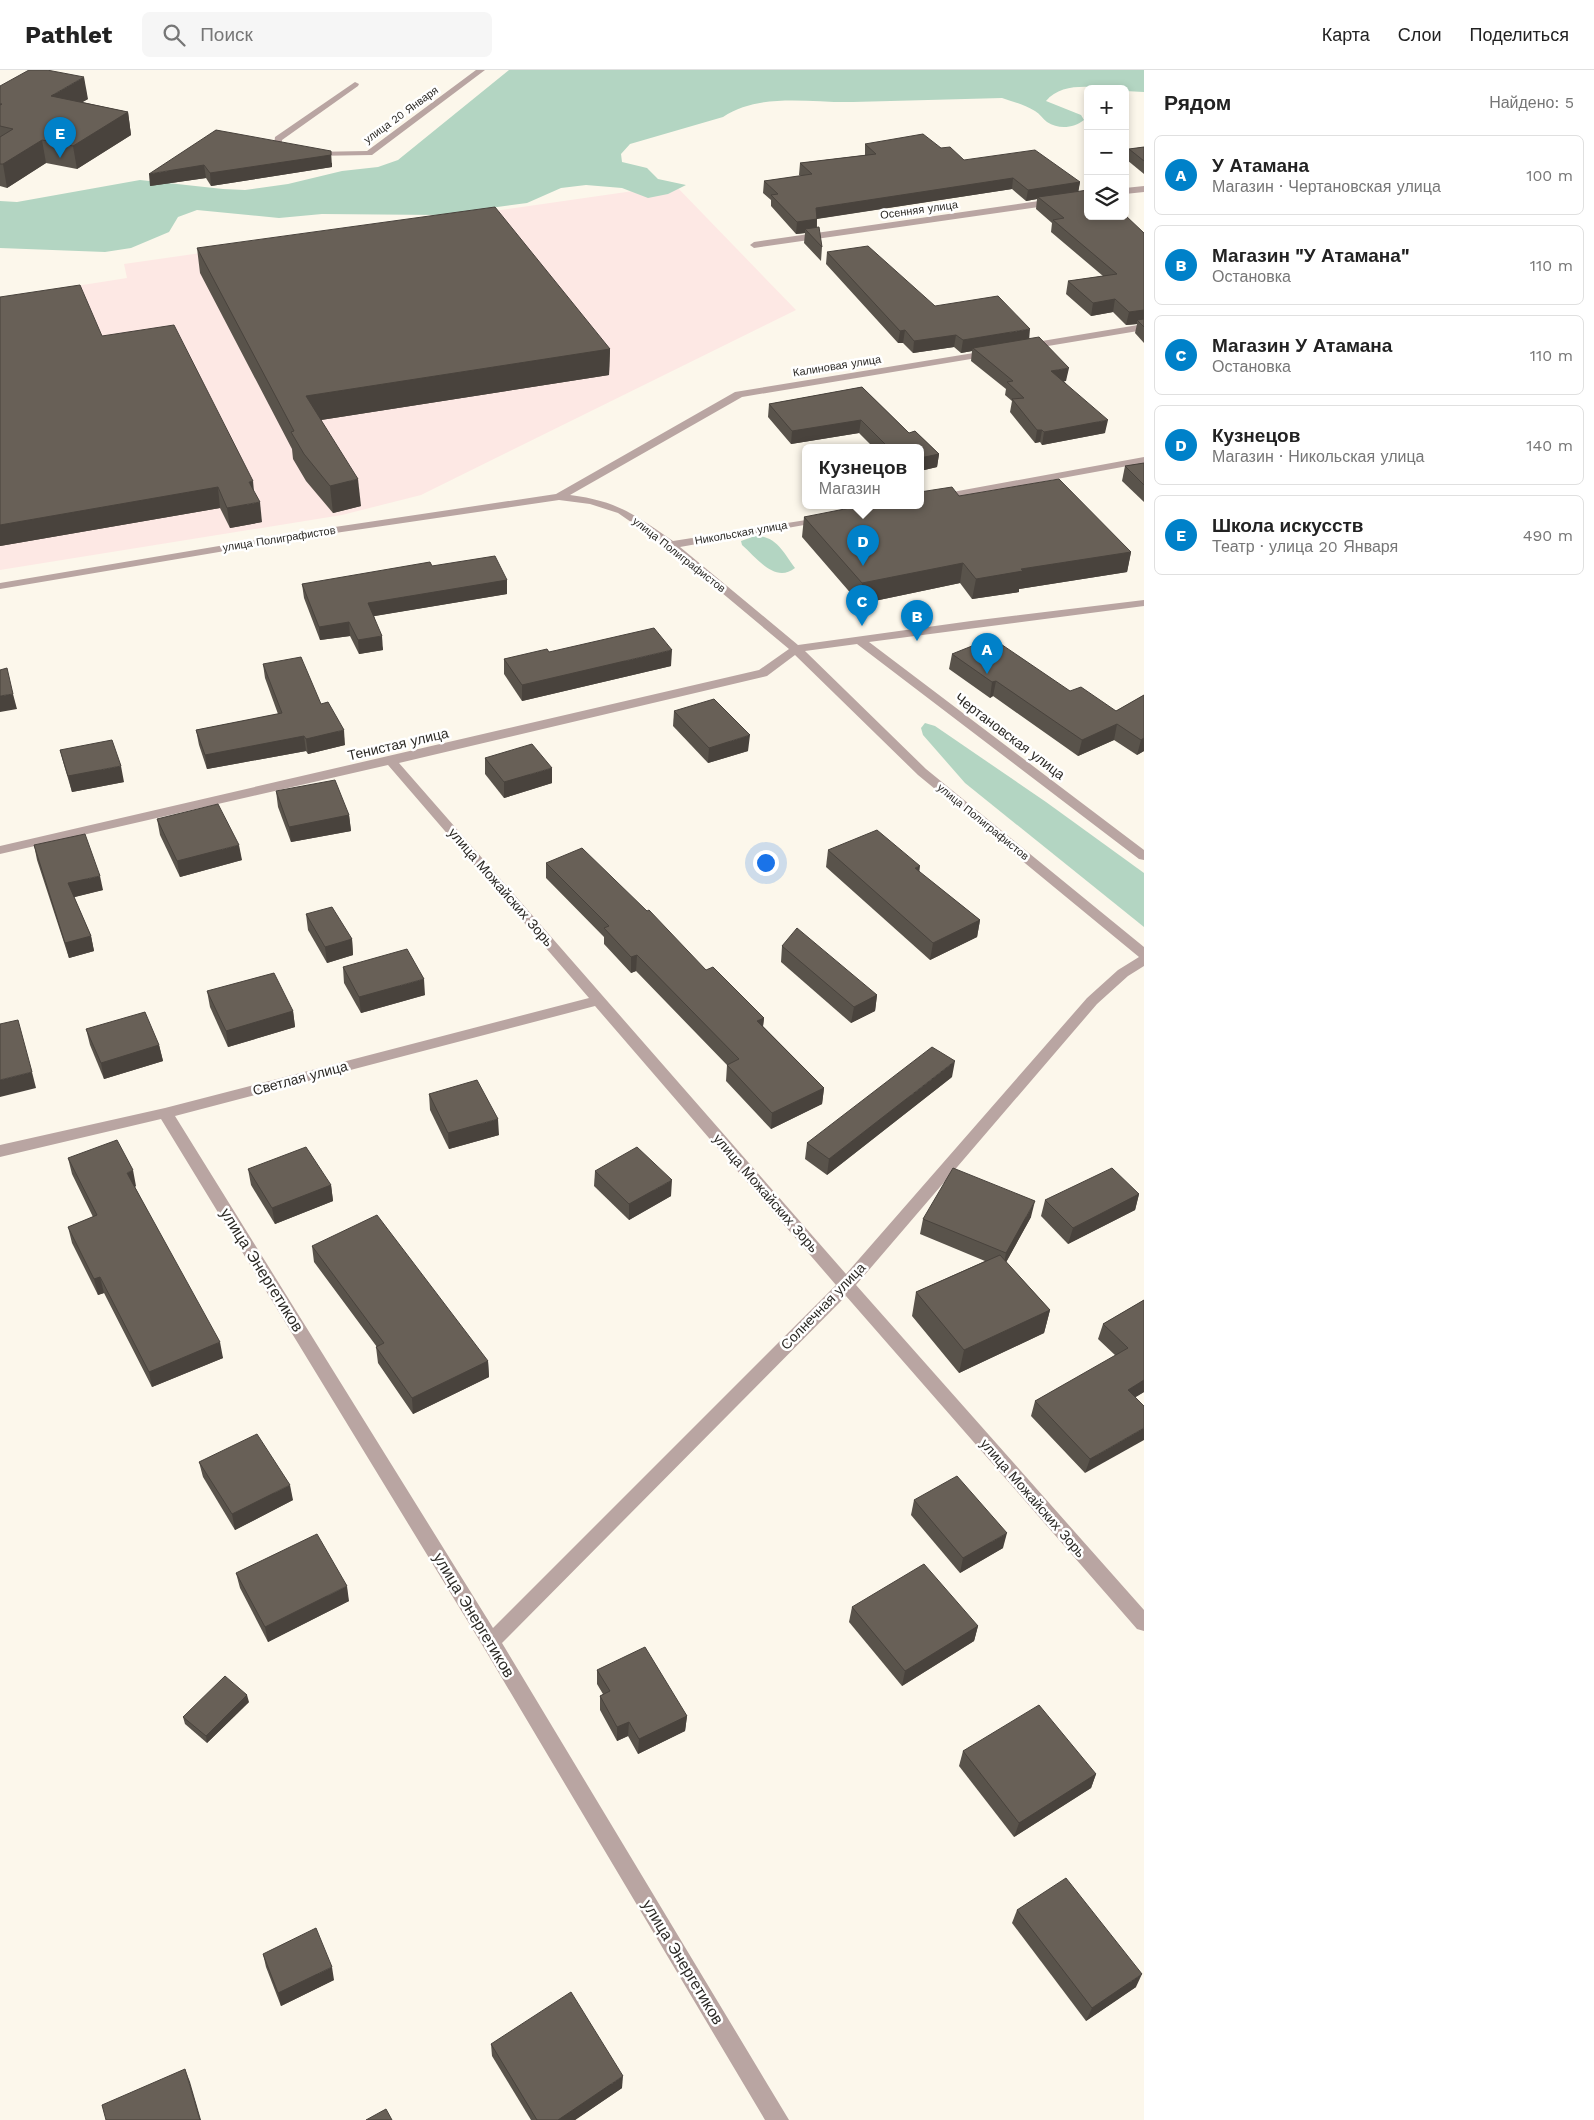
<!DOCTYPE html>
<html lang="ru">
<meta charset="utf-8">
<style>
body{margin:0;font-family:"Work Sans",sans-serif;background:#f6f6f6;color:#222}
.controls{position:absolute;right:15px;top:15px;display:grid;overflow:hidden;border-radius:8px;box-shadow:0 2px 8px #0003}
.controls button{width:45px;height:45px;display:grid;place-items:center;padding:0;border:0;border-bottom:1px solid #e0e0e0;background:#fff;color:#222;font:25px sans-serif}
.you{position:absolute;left:765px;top:792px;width:18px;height:18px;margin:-12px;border:4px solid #fff;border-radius:50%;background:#1a73e8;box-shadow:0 0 0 8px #1a73e833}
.badge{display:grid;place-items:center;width:32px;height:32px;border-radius:50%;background:#0081c9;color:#fff;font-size:16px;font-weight:700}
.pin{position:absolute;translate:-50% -41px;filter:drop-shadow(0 1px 2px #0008)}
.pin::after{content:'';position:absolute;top:26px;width:18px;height:15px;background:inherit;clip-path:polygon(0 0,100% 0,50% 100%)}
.popup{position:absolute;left:802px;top:374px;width:122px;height:65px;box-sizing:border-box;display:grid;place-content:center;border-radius:8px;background:#fff;filter:drop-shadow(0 1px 4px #0005);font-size:16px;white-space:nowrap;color:#767676}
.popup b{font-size:19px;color:#222}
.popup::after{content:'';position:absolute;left:50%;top:100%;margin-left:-10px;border:10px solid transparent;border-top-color:#fff}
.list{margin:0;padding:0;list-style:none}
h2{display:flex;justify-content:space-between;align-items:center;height:65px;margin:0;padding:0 20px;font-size:21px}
h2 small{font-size:16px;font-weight:400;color:#767676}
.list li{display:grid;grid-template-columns:32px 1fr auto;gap:15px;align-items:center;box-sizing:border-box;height:80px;margin:0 10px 10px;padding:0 10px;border:1px solid #e0e0e0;border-radius:8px}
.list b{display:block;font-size:19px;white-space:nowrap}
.list p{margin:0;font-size:16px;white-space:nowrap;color:#767676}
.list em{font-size:16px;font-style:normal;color:#767676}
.icon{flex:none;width:28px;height:28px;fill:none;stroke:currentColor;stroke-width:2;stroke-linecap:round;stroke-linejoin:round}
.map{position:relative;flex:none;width:1144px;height:2050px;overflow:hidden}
header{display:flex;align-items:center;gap:30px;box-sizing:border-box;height:70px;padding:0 25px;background:#fff;border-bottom:1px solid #e0e0e0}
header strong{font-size:24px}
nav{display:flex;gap:28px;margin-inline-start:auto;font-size:18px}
.search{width:350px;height:45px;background:#f6f6f6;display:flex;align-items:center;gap:12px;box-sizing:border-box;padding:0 18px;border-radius:8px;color:#767676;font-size:19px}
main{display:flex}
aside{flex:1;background:#fff}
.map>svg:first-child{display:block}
.industrial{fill:#fde8e4}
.green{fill:#b3d5c2}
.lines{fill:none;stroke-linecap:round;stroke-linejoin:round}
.minor{fill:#b9a5a2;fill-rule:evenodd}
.wall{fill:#59534b}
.shaded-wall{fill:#49433d}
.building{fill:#686057;stroke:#49433d}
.labels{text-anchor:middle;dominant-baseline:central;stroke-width:5;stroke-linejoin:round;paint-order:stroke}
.far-street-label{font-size:11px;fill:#2c2a26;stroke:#fff}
.street-label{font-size:14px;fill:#2c2a26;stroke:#fff}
.near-street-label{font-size:16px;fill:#2c2a26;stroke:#fff}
</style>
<header>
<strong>Pathlet</strong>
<div class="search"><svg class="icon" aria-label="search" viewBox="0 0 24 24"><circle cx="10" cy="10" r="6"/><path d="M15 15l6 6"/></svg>Поиск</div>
<nav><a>Карта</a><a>Слои</a><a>Поделиться</a></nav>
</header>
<main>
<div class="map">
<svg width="1144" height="2050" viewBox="0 0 1144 2050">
<rect width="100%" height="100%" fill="#fcf7eb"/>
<polygon class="industrial" points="675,115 796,240 421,425 342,445 0,500 0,228 127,208 124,194"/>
<g class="green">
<path d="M509,0h635v22l-19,-1v-2c-25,0 -61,-10 -79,12l35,14 3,5c-10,8 -25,10 -37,2 -4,-3 -7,-8 -12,-11 -10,-6 -21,-9 -33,-13 -49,1 -99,3 -149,4 -42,1 -92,-10 -130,15l-93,27 -9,10 1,8 25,6 11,11 28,6 -18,9 -20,4 -26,-10 -36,-3 -25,3 -34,15 -87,12 -118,-1 -43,4 -82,-8 -19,7 -9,15 -38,16 -26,4 -105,-4v-47l17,1 123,-22 83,9 22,1 43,-6 54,-13 36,-4 20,-7z"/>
<path d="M755,466c21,-1 29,17 40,32 -20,16 -38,-10 -53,-23l-1,-4z"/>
<polygon points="925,653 935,656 1046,732 1144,803 1144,857 965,713 923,665 921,658"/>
</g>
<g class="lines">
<g class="minor">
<polygon points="476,0 485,0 372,85 311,86 274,76 275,67 355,12 359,14 358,16 282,70 282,75 311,82 367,81"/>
<polygon points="1144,116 1144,122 1125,124 1125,118"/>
<polygon points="1088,124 1088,130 754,178 750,175 754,172"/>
<polygon points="1144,254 1144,260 1024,280 1019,277 1024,274"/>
<path d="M992,280l5,3 -2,2 -253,42 -172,98c48,6 65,20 103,46l152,-24v4l-4,1 -141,25 118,98 173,-24 173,-21v6l-275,36 275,208v10l-5,-1 -282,-215 -52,7 121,118 218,178v19l-16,10 -31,28 -241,281 288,325v21l-7,-2 -291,-333 -344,347 287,477h-24l-281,-472 -323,-529 -161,38v-12l165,-37 424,-110 -201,-233 -388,89v-8l759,-176 30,-21 -122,-102 -49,-34 -28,-9 -31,-4 -251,37 -308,52v-6l308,-52 248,-37 179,-102zM795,585l123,120 221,182 -21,13 -31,28 -241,276 -447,-511 368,-87zM595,936l241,279 -343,343 -318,-512z"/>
<polygon points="1144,387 1144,393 920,434 920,428"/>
</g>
</g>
<g class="wall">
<polygon points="0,16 88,29 82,32 128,42 131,65 77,99 46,93 7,118 0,116"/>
<polygon points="216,60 332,93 332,97 211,116 206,108 150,116"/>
<polygon points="865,74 941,78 964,90 1080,112 1078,121 1144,163 1144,273 1135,263 1137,254 1126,255 1113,242 1091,246 1066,224 1068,211 1103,206 1051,162 1052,153 1036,139 1037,129 1026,131 1012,119 817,149 817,158 822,177 821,191 804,173 805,163 796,164 771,136 771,130 763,123 764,111 801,106 799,105 800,93 865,85"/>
<polygon points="1144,77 1144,104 1127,90 1129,79"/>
<polygon points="197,178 610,279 609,305 321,350 361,436 333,443 306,411 293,389 292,379 200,203"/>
<polygon points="827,182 935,236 1029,269 1066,311 1064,311 1105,363 1042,375 1040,372 1035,373 1010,342 1012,331 1005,325 1006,319 971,291 972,281 961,283 954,277 913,283 903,273 898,273 826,194"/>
<polygon points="0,227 102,266 262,452 230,458 220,438 0,476"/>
<polygon points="862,317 909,363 915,361 939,384 937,397 920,401 920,377 873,377 859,363 791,374 768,347 769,334"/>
<polygon points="1144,393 1144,432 1122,411 1125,396"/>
<polygon points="959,426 1131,482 1127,502 1019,519 1019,522 972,529 960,513 860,534 802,467 804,447"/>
<polygon points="432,496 507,510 507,524 374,546 383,580 359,584 350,566 320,570 304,528 302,514"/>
<polygon points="549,582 671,596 522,631 504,604 504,589"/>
<polygon points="952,584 1070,621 1116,641 1144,625 1144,681 1137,685 1114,670 1078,686 993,626 990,628 949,599"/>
<polygon points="263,594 321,634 345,675 308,684 306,681 207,699 199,675 196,660 278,644 265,608"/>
<polygon points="674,641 748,681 708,693 673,656"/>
<polygon points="60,680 124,712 72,722 64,695"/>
<polygon points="485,688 552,713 504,728 485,704"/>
<polygon points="276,721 349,745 351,761 291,772 278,737"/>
<polygon points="157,749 242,790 180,807 160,765"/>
<polygon points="34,775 103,820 74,827 91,866 94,881 69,888 37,790"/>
<polygon points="828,780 919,802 980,850 977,867 930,890 826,797"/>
<polygon points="546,793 706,900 764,948 763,956 824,1018 822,1034 771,1059 726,1011 727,995 636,901 631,903 604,874 604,867 546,808"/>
<polygon points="306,844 352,869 353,885 327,893 308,860"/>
<polygon points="782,876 877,925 875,941 851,953 781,892"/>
<polygon points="343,897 425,925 361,943 344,913"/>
<polygon points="207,921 293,941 295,957 228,977 210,937"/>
<polygon points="86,959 159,975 163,991 104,1009 90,975"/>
<polygon points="952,1007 827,1105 805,1089 807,1073"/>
<polygon points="429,1024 499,1065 449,1079 430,1040"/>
<polygon points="68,1088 136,1116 135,1117 223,1288 152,1317 104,1223 98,1225 72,1173 68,1157 93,1147 72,1104"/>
<polygon points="248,1099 331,1115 333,1131 275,1154 251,1115"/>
<polygon points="595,1101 671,1126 629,1150 594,1116"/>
<polygon points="1139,1124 1135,1140 1068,1174 1041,1146 1045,1130"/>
<polygon points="1031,1147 1006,1192 1050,1240 1044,1263 959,1303 912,1246 916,1222 985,1191 920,1164 923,1149"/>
<polygon points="312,1176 488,1291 489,1307 413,1344 378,1293 376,1277 377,1277 314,1192"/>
<polygon points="1144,1230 1144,1322 1135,1327 1085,1403 1031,1346 1035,1331 1116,1286 1098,1269 1103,1254"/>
<polygon points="199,1392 293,1430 235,1460 203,1407"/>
<polygon points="914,1430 1003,1478 960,1503 911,1445"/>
<polygon points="236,1503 349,1531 268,1572 240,1518"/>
<polygon points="852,1537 978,1556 974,1571 902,1616 849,1552"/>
<polygon points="597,1600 687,1646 685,1661 638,1684 628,1666 617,1671 600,1640 600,1626 603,1624 597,1614"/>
<polygon points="249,1632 207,1673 185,1654 183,1647"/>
<polygon points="963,1681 1096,1704 1091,1718 1014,1767 959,1696"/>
<polygon points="1017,1840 1136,1917 1086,1951 1012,1853"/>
<polygon points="263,1884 334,1910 281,1936 266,1897"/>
<polygon points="491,1974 622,2018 575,2050 531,2050 492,1986"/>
</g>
<g class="shaded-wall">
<polygon points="84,7 88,29 55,48 51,26"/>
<polygon points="128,42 131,65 77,99 73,76"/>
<polygon points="42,70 46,93 7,118 3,94"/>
<polygon points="331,81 332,97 211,116 210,103"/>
<polygon points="204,95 206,108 150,116 149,104"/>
<polygon points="1013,108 1012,119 815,149 816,138"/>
<polygon points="1080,112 1078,124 1038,127 1037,129 1026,131 1028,120"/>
<polygon points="817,149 816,161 805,159 805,163 796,164 797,152"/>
<polygon points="1115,229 1113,242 1091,246 1093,233"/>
<polygon points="1144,240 1144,253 1137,250 1137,254 1126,255 1129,242"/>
<polygon points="1030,259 1029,271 973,278 972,281 961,283 963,270"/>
<polygon points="905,260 903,273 898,273 900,261"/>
<polygon points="956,265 954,277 913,283 914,271"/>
<polygon points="610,279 609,305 308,352 306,326"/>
<polygon points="1069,298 1066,311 1049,313 1051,301"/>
<polygon points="861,350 859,363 791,374 792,361"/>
<polygon points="1108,350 1105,363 1042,375 1044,362"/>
<polygon points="1037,360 1042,360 1040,372 1035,373"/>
<polygon points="939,384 937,397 920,401 920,388"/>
<polygon points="358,409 361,436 333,443 330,416"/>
<polygon points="253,411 255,432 249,412"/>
<polygon points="218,417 220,438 0,476 0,455"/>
<polygon points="260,432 262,452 230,458 227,438"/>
<polygon points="1131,482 1127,502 1019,519 1019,522 972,529 976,509 1021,499"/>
<polygon points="963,493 960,513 860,534 862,513"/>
<polygon points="507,510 507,524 369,547 368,533"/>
<polygon points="349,552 350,566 320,570 319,557"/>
<polygon points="382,566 383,580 359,584 358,570"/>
<polygon points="672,580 671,596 522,631 522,615"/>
<polygon points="996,611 993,626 990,628 992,612"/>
<polygon points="13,624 17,639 0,642 0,626"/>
<polygon points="1117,654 1114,670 1078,686 1082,670"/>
<polygon points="344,660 345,675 308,684 306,669"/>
<polygon points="750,665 748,681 708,693 709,678"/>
<polygon points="304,666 306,681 207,699 205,685"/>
<polygon points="1144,668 1144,681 1137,685 1141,670"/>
<polygon points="121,696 124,712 72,722 68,706"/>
<polygon points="552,698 552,713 504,728 504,712"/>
<polygon points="349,745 351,761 291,772 289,757"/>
<polygon points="239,775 242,790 180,807 177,791"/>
<polygon points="920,796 918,813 915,798"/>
<polygon points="100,806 103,820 71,828 68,813"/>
<polygon points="980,850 977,867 930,890 933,873"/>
<polygon points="91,866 94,881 69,888 65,873"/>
<polygon points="352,869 353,885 327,893 325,877"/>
<polygon points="637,885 636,901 631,903 631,887"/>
<polygon points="424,909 425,925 361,943 359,927"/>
<polygon points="877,925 875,941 851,953 854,937"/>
<polygon points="293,941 295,957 228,977 226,961"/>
<polygon points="764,948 762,964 757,951"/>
<polygon points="159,975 163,991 104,1009 101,993"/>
<polygon points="955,991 952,1007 827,1105 829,1089"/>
<polygon points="32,1002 36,1018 0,1027 0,1010"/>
<polygon points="824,1018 822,1034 771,1059 772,1043"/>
<polygon points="498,1049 499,1065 449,1079 448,1063"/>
<polygon points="133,1100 136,1116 130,1118 127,1103"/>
<polygon points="672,1110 671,1126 629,1150 629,1134"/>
<polygon points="331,1115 333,1131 275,1154 272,1138"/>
<polygon points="1139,1124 1135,1140 1068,1174 1073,1158"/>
<polygon points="1035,1131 1031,1147 1003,1198 1006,1183"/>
<polygon points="100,1207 104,1223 98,1225 94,1209"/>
<polygon points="1050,1240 1044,1263 959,1303 964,1280"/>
<polygon points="220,1272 223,1288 152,1317 149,1302"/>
<polygon points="488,1291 489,1307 413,1344 412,1328"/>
<polygon points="1144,1310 1144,1322 1123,1335 1128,1320"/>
<polygon points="1144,1358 1144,1370 1085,1403 1090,1389"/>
<polygon points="290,1415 293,1430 235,1460 232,1444"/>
<polygon points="1007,1463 1003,1478 960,1503 963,1488"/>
<polygon points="347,1516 349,1531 268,1572 265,1557"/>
<polygon points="978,1556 974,1571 902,1616 905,1601"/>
<polygon points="247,1625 249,1632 207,1673 206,1666"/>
<polygon points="687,1646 685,1661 638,1684 639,1669"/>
<polygon points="629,1652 628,1666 617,1671 617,1657"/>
<polygon points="1096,1704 1091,1718 1014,1767 1019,1753"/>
<polygon points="332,1897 334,1910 281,1936 278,1923"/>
<polygon points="1142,1904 1136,1917 1086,1951 1092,1938"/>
<polygon points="185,1999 190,2012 201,2050 200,2050"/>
<polygon points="623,2006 622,2018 575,2050 558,2050"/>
</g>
<g class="building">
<polygon points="29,0 47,0 84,7 51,26 128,42 73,76 42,70 3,94 0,94 0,67 13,59 0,56 0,35 2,34 0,34 0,16"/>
<polygon points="216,60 331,81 331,85 210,103 204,95 149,104"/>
<polygon points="923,64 941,78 950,77 964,90 1035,80 1080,112 1028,120 1013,108 816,138 817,149 797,152 771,125 778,124 764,111 812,104 800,93 876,84 865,74"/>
<polygon points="1144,77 1144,91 1129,79"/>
<polygon points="1088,120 1088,146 1125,146 1125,145 1144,163 1144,240 1129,242 1115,229 1093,233 1068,211 1117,204 1053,150 1064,148 1038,127"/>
<polygon points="495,137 610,279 306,326 358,409 330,416 304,384 291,362 294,361 197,178"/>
<polygon points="819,157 822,177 805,159"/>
<polygon points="868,176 935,236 998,226 1030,259 963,270 956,265 914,271 905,260 900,261 827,182"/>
<polygon points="80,215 102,266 174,255 253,411 249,412 260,432 227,438 218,417 0,455 0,227"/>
<polygon points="1144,249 1144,257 1137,250"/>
<polygon points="1039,267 1069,298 1051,301 1108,350 1044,362 1042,360 1037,360 1012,329 1024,328 1007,312 1013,311 973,278"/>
<polygon points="862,317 909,363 915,361 939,384 920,388 920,377 888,377 861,350 792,361 769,334"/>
<polygon points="1144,393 1144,415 1125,396"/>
<polygon points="1059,409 1131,482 1021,499 1023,501 976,509 963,493 862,513 804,447 865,435 920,435 920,422 952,417 959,426"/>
<polygon points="495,486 507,510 368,533 382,566 358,570 349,552 319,557 302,514 430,492 432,496"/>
<polygon points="654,558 672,580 522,615 504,589 547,579 549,582"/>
<polygon points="992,568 1070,621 1081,617 1116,641 1144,625 1144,668 1141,670 1117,654 1082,670 996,611 992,612 952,584"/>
<polygon points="301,587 321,634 328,632 344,660 306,669 304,666 205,685 196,660 282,643 263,594"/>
<polygon points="7,598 13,624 0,626 0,600"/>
<polygon points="714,629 750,665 709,678 674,641"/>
<polygon points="112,670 121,696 68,706 60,680"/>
<polygon points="532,674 552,698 504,712 485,688"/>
<polygon points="335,710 349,745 289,757 276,721"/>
<polygon points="218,734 239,775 177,791 157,749"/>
<polygon points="877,760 920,796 915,798 980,850 933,873 828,780"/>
<polygon points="85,764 100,806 68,813 91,866 65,873 34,775"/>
<polygon points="582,778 647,841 649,840 706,900 713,897 764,948 757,951 824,1018 772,1043 727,995 739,989 637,885 631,887 604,858 609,856 546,793"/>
<polygon points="332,837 352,869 325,877 306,844"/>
<polygon points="797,858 877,925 854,937 782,876"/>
<polygon points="407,879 424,909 359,927 343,897"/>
<polygon points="274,903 293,941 226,961 207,921"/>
<polygon points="145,942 159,975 101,993 86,959"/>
<polygon points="18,950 32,1002 0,1010 0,954"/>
<polygon points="932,977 955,991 829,1089 807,1073"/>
<polygon points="477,1010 498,1049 448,1063 429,1024"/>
<polygon points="117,1070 133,1100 127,1103 220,1272 149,1302 100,1207 94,1209 68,1157 97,1145 68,1088"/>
<polygon points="306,1077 331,1115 272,1138 248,1099"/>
<polygon points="637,1077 672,1110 629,1134 595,1101"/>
<polygon points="953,1098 1035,1131 1006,1183 923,1149"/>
<polygon points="1112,1098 1139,1124 1073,1158 1045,1130"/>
<polygon points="377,1145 488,1291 412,1328 376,1277 384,1273 312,1176"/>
<polygon points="1000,1185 1050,1240 964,1280 916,1222"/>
<polygon points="1144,1230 1144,1310 1128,1320 1144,1336 1144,1358 1090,1389 1035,1331 1128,1278 1103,1254"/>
<polygon points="257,1364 290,1415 232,1444 199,1392"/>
<polygon points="957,1406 1007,1463 963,1488 914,1430"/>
<polygon points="317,1464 347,1516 265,1557 236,1503"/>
<polygon points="924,1494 978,1556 905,1601 852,1537"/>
<polygon points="645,1577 687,1646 639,1669 629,1652 617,1657 600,1626 610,1621 597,1600"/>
<polygon points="225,1606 247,1625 206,1666 183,1647"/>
<polygon points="1039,1635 1096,1704 1019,1753 963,1681"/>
<polygon points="1066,1808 1142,1904 1092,1938 1017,1840"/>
<polygon points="316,1858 332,1897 278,1923 263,1884"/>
<polygon points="571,1922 623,2006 558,2050 537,2050 491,1974"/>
<polygon points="185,1999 200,2050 106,2050 102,2035"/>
<polygon points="386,2039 392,2050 366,2050"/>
</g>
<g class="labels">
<g class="far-street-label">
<text transform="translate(401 45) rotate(-36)">улица 20 Января</text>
<text transform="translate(919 140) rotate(-8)">Осенняя улица</text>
<text transform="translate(837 296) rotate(-9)">Калиновая улица</text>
<text transform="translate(741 463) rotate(-10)">Никольская улица</text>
<text transform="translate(279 469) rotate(-9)">улица Полиграфистов</text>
<text transform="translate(679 485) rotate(38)">улица Полиграфистов</text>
<text transform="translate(983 752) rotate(39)">улица Полиграфистов</text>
</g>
<g class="street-label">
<text transform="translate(1010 666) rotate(37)">Чертановская улица</text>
<text transform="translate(398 674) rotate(-13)">Тенистая улица</text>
<text transform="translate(501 817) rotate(49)">улица Можайских Зорь</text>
<text transform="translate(300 1008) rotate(-15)">Светлая улица</text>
<text transform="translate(766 1123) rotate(49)">улица Можайских Зорь</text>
<text transform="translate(823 1236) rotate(-46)">Солнечная улица</text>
<text transform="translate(1033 1428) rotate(49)">улица Можайских Зорь</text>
</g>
<g class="near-street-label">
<text transform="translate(262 1200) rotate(58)">улица Энергетиков</text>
<text transform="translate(474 1545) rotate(59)">улица Энергетиков</text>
<text transform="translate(683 1892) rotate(59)">улица Энергетиков</text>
</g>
</g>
</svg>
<div class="controls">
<button>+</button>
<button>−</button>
<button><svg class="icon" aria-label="layers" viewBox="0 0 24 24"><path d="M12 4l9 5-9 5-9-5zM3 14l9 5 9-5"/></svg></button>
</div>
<div class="you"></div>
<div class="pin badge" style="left:987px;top:604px">A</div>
<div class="pin badge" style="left:917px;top:571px">B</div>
<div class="pin badge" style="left:862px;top:556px">C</div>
<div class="pin badge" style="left:863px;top:496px">D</div>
<div class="popup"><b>Кузнецов</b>Магазин</div>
<div class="pin badge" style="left:60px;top:88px">E</div>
</div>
<aside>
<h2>Рядом<small>Найдено: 5</small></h2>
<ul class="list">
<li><span class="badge">A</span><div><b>У Атамана</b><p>Магазин · Чертановская улица</p></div><em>100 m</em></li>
<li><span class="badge">B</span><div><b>Магазин &quot;У Атамана&quot;</b><p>Остановка</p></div><em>110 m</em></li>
<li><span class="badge">C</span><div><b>Магазин У Атамана</b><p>Остановка</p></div><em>110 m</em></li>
<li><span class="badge">D</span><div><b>Кузнецов</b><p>Магазин · Никольская улица</p></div><em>140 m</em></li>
<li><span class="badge">E</span><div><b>Школа искусств</b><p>Театр · улица 20 Января</p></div><em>490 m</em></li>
</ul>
</aside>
</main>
